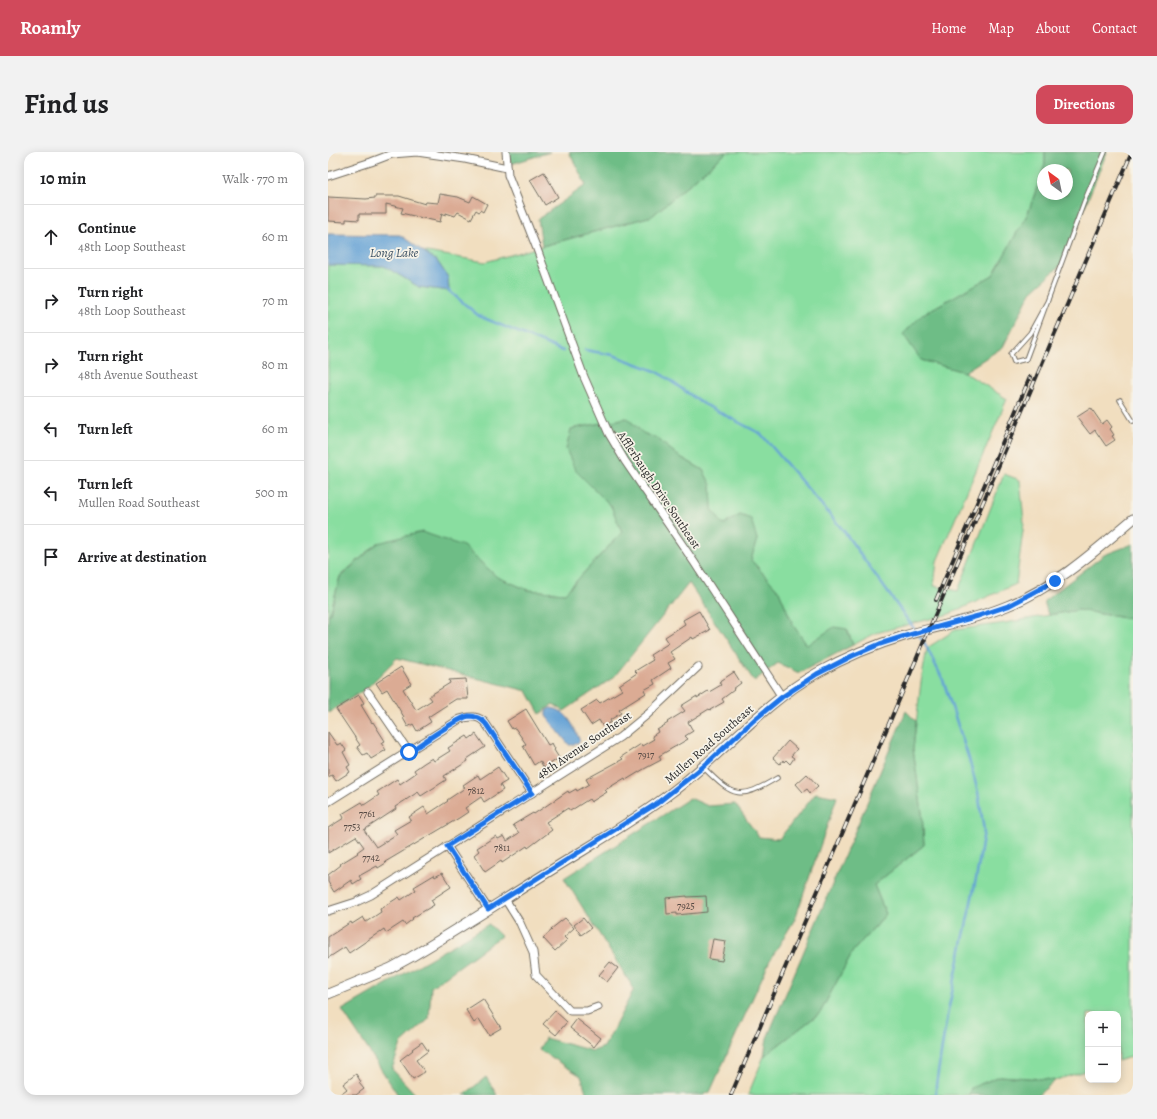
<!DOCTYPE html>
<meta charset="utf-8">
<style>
body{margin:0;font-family:Alegreya,serif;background:#f2f2f2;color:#202124}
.controls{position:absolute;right:12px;bottom:12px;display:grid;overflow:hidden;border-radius:8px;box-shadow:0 2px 10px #0003}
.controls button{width:36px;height:36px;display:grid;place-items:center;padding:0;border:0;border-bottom:1px solid #e0e0e0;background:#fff;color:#202124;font:20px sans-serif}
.compass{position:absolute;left:709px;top:12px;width:36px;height:36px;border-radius:50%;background:#fff;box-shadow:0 2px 10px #0003;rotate:327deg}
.stop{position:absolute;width:12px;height:12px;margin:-9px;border:3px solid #1a73e8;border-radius:50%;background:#fff}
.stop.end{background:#1a73e8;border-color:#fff;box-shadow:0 1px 4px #0008}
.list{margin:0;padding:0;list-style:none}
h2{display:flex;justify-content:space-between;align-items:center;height:52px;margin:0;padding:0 16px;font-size:17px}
h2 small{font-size:13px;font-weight:400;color:#757577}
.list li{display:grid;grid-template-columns:26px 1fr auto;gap:12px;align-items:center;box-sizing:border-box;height:64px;padding:0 16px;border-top:1px solid #e0e0e0}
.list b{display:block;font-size:15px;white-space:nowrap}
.list p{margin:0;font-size:13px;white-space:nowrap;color:#757577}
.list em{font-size:13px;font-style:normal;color:#757577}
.icon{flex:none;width:22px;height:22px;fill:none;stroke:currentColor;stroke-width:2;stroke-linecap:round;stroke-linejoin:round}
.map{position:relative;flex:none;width:805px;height:943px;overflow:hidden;border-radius:12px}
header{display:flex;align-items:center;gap:24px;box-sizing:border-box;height:56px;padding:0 20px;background:#d1495b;color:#fff}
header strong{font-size:19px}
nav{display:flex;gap:22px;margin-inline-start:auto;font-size:14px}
.intro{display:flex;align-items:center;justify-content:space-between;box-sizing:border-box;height:96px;padding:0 24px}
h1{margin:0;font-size:28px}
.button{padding:10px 18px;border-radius:12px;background:#d1495b;color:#fff;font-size:14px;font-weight:700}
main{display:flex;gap:24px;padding:0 24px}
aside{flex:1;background:#fff;border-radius:12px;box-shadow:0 2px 10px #0003}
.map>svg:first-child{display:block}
.green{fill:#89dea0;stroke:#5a8466}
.forest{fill:#6ebd86;stroke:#4c7458}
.water{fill:#64a1d5;stroke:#486680}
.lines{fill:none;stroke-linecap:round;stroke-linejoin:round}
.stream{stroke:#64a1d5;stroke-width:2.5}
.building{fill:#dbab94}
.service-casing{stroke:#706a5f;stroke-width:5.5}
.minor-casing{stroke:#706a5f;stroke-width:9}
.tertiary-casing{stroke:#706a5f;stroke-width:11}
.service{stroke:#fff;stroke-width:3.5}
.minor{stroke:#fff;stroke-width:7}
.tertiary{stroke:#fff;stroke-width:9}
.rail-casing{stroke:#2b2b2b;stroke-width:4}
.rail{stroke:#f7f3e8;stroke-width:2.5;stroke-dasharray:8;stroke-linecap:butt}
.route{stroke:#1a73e8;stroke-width:5}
.labels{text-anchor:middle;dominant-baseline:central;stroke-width:3.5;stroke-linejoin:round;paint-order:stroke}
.number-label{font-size:10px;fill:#574b45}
.street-label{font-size:12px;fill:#2b2b2b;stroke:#f7f3e8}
.water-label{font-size:13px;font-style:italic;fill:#3f5466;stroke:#f7f3e8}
</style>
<header>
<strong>Roamly</strong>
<nav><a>Home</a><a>Map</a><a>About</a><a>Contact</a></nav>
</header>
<div class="intro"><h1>Find us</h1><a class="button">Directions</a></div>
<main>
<aside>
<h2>10 min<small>Walk · 770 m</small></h2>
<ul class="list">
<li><svg class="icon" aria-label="ahead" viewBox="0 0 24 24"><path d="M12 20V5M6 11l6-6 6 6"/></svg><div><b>Continue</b><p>48th Loop Southeast</p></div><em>60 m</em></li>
<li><svg class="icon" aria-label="right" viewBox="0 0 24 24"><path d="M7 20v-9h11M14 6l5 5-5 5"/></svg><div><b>Turn right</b><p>48th Loop Southeast</p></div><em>70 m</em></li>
<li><svg class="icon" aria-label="right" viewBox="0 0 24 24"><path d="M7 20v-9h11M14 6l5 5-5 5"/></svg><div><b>Turn right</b><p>48th Avenue Southeast</p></div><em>80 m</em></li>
<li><svg class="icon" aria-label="left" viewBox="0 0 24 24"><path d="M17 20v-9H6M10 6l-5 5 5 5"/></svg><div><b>Turn left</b></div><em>60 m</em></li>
<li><svg class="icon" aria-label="left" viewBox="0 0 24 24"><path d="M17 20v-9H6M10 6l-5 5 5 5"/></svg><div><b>Turn left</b><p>Mullen Road Southeast</p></div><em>500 m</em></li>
<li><svg class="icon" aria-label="arrive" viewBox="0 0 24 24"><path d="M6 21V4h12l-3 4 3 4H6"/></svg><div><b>Arrive at destination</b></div></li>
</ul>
</aside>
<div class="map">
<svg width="805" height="943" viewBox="0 0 805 943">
<rect width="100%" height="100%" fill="#f7f3e8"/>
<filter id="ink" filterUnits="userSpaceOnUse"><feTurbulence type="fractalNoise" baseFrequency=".025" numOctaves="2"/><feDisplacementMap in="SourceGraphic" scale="8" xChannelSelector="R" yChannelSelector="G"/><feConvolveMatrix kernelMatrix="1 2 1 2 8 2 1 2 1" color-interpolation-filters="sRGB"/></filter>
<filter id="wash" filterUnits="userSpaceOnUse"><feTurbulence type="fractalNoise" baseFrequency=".012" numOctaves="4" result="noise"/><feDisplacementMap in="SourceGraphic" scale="16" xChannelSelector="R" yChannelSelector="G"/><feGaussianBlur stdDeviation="0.9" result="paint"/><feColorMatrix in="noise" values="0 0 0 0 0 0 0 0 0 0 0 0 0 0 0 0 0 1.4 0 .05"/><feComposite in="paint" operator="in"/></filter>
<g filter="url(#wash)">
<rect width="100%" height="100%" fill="#f1debf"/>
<g class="green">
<polygon points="399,0 717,0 717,12 700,61 665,123 595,162 593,208 636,220 679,247 609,409 606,434 630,439 676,322 692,328 696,371 688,432 621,462 548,481 525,493 519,477 479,494 465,473 451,439 423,408 429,387 412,363 395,373 384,357 383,333 375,318 349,303 330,287 315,281 299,266 243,277 247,318 283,354 294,380 237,441 200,438 169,425 135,394 50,391 12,424 2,462 0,463 0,113 56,114 91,135 121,139 120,125 109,109 93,99 157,110 324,64"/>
<polygon points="750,458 802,467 805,470 805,904 790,909 790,862 760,862 760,918 728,928 672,924 643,936 641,943 420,943 436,904 492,861 525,799 558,762 546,733 596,693 594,661 585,597 593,530 599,496 627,478 677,471"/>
</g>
<g class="forest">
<polygon points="179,0 222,0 183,12"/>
<polygon points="241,0 399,0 324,64 214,94 210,67 258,33"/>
<polygon points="717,0 779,0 733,113 703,140 675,195 636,220 593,208 575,182 595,162 665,123 700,61 715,19 715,42 739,42 739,18 715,18 717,11"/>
<polygon points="299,266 315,281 330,287 349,303 375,318 383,333 384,357 395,373 412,363 423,367 429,387 423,408 451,439 465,473 479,493 506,475 519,477 525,493 471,521 450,511 426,529 361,431 286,525 236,559 225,552 212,562 199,539 69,506 39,536 0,561 0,463 2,462 12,425 50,391 94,380 135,394 169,425 200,438 237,441 294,380 283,354 247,318 238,297 243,277"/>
<polygon points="805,392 805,470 802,467 750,458 720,463 716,449 776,403"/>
<polygon points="578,559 588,569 585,597 594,661 596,693 546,733 558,762 525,799 492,861 436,904 439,886"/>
<polygon points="488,641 509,645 467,767 442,808 382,940 375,943 259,943 253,924 211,898 217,886 265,899 276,895 306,837 236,726 362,646 380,654 407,652 431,685 451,687"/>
<polygon points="161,772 173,784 103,835 101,867 73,892 64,917 88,943 70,943 14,858"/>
<polygon points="672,924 728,928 710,943 641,943 643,936"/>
<polygon points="158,925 169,943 136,943"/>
</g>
<g class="water">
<polygon points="0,82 72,83 109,109 120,125 121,139 91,135 56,114 0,113"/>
<path d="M222,556c17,1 24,19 30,33l-6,4h-5l-23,-29v-5z"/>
</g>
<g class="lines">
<g class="stream">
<polyline points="120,138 151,164 235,199"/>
<polyline points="257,198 285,203 330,220 374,251 433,282 515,378 587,478"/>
<polyline points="590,482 597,492 615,528 641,607 650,640 656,679 649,722 619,864 608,933 608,943"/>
</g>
</g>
<g id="blocks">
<g class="building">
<polygon points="216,20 230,45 217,53 202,28"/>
<polygon points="112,42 130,45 142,50 145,44 159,52 155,60 152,58 151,60 148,58 143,67 130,60 127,64 118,61 118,63 114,61 112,70 73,61 75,56 58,52 58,62 31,62 31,68 18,67 18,70 0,69 0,45 38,47 47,46 47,44 71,44 97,52 98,50 110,51"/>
<polygon points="763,256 774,272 779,268 784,275 782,277 786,283 784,284 787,288 778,294 767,278 762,282 749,265"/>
<polygon points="371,459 382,478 365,487 364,485 342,500 347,507 340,511 343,516 325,528 327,532 316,538 318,541 291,558 293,561 282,568 283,570 275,575 271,568 263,573 253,558 269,548 272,551 294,538 291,533 309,521 307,519 325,508 322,503 341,491 337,485 357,472 355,468"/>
<polygon points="73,515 83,532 75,537 88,558 104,548 101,544 122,531 121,528 138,527 140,547 128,547 100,565 103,570 89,579 85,572 80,575 75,566 76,565 59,537 54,540 48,531"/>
<polygon points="406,520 413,531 405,537 406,538 394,547 396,550 382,558 381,557 360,570 365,579 357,584 360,587 331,604 333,608 316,617 298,628 297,626 277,638 279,640 263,650 261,647 242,659 240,656 218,670 224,678 200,696 199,694 174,711 173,709 157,720 146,703 151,699 149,696 168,684 170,687 176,684 179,689 191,681 185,673 205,661 206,662 240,639 241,641 248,637 249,639 261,632 258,627 295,607 293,605 313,592 314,594 326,587 324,584 330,580 329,578 340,571 339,570 357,559 353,554 369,544 369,546 380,539 381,540 393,533 391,530"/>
<polygon points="31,543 36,551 33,553 44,571 45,570 57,589 53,591 58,598 43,607 39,601 35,603 29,595 32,593 8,557"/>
<polygon points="198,557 220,593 224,591 227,597 226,598 231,606 216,616 212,609 206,613 195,594 198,592 187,576 184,577 179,569"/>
<polygon points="0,580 9,593 13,591 18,598 15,600 22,613 19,615 22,620 8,629 4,623 0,625"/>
<polygon points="148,582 157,595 139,607 140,609 116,624 118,628 93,644 90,640 67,655 68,657 36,678 48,695 69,682 66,678 83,668 81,665 96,655 100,662 120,649 119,648 137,636 135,633 150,623 152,627 170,615 179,629 172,633 175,638 156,650 153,645 137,656 140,660 131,666 57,710 58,711 50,716 49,714 31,724 33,727 25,732 23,728 6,740 0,730 0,723 13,713 12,712 30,701 29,700 36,695 28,684 0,701 0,676 16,666 14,662 34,650 36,653 51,643 49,640 69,627 72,632 88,621 86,618 96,611 104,606 106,609 122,599 120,596 139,584 141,587"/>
<polygon points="460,589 469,597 463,604 466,606 462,612 458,608 456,610 455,608 452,612 445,606"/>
<polygon points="479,622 490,634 482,641 479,637 475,640 468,632"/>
<polygon points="114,721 123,735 103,748 106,753 84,766 85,767 77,773 75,770 58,781 56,777 21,801 17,795 0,806 0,785 23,770 24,772 35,765 38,770 53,760 52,757 71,745 73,748 88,738 86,735 106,723 107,725"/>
<polygon points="359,744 359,745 378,744 379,760 349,763 349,761 339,762 338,746"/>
<polygon points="237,766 246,776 236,785 239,788 227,799 215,786 224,778 223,777"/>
<polygon points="255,766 263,776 253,783 246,773"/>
<polygon points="385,787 398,789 394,809 381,807"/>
<polygon points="282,810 290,816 279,830 271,823"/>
<polygon points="155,847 173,876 161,883 151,867 146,871 138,858"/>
<polygon points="227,859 239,870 228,883 215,872"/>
<polygon points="249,867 273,886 266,895 242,876"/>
<polygon points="94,890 100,899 88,908 97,920 85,927 72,908 85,898 84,897"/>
<polygon points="28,922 33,930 31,931 36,937 28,943 11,943 19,937 15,932"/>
</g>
</g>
</g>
<g filter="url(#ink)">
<use href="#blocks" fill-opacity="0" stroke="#706a5f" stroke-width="1"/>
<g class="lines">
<defs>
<g id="service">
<polyline points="720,148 702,181 683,202 686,210 698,207 756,50 777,0"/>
<polyline points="792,248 805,269"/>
<path d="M376,616c30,30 36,32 73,10"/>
</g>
<g id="minor">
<polyline points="178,0 180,23 209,97 256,225 281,282 297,309 366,410 454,545"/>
<polyline points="0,24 43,10 64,2 89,0 137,7 179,16"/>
<polyline points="40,540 81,600"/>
<path d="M0,650l132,-83c10,-3 19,-4 26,5l46,69"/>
<polyline points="119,694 160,757"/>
<polyline points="177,747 192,771 205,800 208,823 242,859 259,859 270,855"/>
<polyline points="0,759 28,750 43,743 292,585 320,562 370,515"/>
</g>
<path id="tertiary" d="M0,842l63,-26 20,-11c48,-28 95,-59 142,-88 40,-25 81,-48 119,-77 50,-37 90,-88 145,-119 27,-15 57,-28 87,-37 34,-10 70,-16 103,-30 48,-19 87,-54 126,-87"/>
</defs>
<use href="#service" class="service-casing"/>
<use href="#minor" class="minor-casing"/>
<use href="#tertiary" class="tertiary-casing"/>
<use href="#service" class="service"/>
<use href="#minor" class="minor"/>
<use href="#tertiary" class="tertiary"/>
<defs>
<g id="rail">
<polyline points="608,448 702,225"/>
<polyline points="403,943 804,0"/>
</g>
</defs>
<use href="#rail" class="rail-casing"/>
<use href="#rail" class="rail"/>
</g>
</g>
<g class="lines" filter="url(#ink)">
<path class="route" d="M81,600c12,-8 48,-34 60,-36 6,0 13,3 17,8l46,69 -85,53 41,63 168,-105 47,-37 51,-47 28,-23 35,-23 35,-18 28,-12 22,-7 76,-21 30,-10 47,-25"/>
</g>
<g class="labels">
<g class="number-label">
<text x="318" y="602">7917</text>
<text x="148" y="638">7812</text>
<text x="39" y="661">7761</text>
<text x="24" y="674">7753</text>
<text x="174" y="695">7811</text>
<text x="43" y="705">7742</text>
<text x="358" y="753">7925</text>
</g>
<g class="street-label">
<text transform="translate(331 338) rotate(56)">Afflerbaugh Drive Southeast</text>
<text transform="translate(381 592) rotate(-41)">Mullen Road Southeast</text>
<text transform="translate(256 593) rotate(-34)">48th Avenue Southeast</text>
</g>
<g class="water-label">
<text x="66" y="100">Long Lake</text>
</g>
</g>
</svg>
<div class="controls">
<button>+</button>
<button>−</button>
</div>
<svg class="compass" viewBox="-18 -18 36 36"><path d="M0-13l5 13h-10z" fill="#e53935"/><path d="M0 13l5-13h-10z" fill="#757577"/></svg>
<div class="stop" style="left:81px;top:600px"></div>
<div class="stop end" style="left:727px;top:429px"></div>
</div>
</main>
